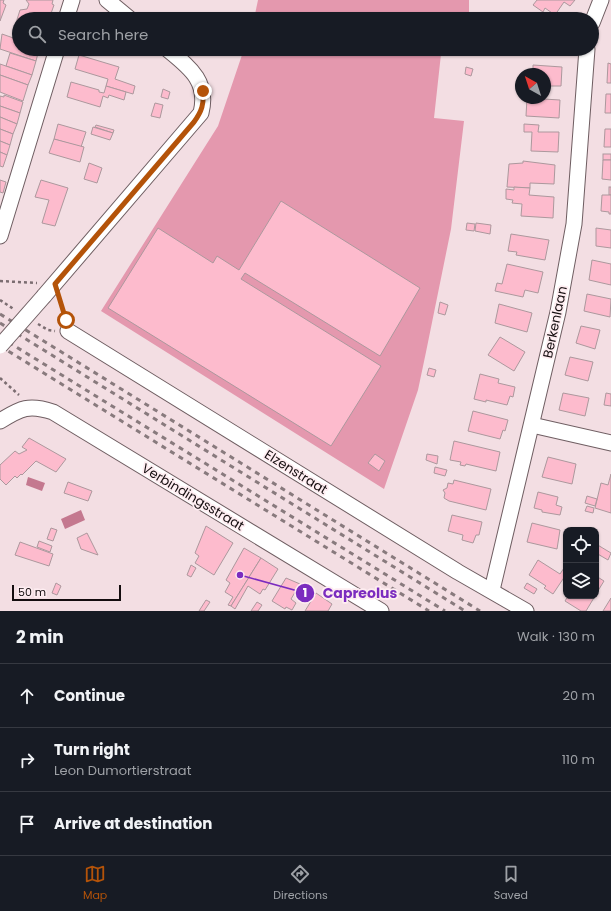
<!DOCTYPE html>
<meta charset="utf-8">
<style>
body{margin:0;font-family:Poppins,sans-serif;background:#20242c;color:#f1f3f6}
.controls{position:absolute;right:12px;bottom:12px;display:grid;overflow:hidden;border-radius:8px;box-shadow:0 1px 3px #0004}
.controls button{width:36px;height:36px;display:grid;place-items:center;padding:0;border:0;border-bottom:1px solid #363941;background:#171b24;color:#f1f3f6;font:20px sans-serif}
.compass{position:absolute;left:515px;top:68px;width:36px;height:36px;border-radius:50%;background:#171b24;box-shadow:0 1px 3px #0004;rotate:321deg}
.scale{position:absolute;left:12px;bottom:10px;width:109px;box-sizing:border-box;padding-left:4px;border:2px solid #140d0f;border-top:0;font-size:11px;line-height:14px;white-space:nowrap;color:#140d0f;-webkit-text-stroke:3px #feedf1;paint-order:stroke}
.stop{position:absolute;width:12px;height:12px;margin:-9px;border:3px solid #b45309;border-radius:50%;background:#fff}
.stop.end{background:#b45309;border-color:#fff;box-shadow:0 1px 4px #0008}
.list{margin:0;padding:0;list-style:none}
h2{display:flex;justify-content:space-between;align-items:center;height:52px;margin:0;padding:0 16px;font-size:17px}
h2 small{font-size:13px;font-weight:400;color:#9ea1a6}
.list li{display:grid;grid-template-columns:26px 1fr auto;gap:12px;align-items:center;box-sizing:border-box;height:64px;padding:0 16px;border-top:1px solid #363941}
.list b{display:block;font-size:15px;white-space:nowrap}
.list p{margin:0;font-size:13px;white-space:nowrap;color:#9ea1a6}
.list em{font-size:13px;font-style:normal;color:#9ea1a6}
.icon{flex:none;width:22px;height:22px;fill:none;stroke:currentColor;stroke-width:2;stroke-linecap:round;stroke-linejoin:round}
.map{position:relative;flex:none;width:611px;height:611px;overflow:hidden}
.search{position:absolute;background:#171b24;box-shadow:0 1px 3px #0004;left:12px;right:12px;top:12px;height:44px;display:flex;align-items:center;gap:10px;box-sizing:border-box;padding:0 14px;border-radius:22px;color:#9ea1a6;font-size:15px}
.sheet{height:244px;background:#171b24}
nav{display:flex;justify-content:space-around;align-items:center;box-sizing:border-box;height:56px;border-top:1px solid #363941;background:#171b24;font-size:11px;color:#9ea1a6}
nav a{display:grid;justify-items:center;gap:2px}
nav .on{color:#b45309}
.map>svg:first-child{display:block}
.green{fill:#e498ae}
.water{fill:#c4788f}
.building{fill:#fdbbcd;stroke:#ac989d}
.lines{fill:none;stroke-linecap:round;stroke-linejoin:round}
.street-casing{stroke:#6f5e62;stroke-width:17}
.path{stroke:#7b6d71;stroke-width:2.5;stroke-dasharray:3 3;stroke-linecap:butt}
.street{stroke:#fff;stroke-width:15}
.rail{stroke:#887a7d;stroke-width:3;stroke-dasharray:5 5;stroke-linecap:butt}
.street-bridge-casing{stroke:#6f5e62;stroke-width:17;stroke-linecap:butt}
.street-bridge{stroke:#fff;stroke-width:15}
.route{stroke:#b45309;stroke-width:5}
.labels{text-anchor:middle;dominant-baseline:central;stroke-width:3.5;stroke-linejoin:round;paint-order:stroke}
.street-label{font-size:13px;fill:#140d0f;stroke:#feedf1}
.leader{fill:none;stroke:#7b2cbf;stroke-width:1.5}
.callout-dot{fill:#7b2cbf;stroke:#feedf1;stroke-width:1.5}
.mark-label{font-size:12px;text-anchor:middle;font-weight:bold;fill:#fff}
.callout-label{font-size:14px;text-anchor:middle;font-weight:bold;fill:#7b2cbf;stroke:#feedf1;stroke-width:3.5;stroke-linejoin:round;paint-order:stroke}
</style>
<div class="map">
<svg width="611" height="611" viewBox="0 0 611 611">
<rect width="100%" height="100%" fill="#f3dee3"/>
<g class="green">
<polygon points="258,0 469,0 469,19 254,19"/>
<polygon points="244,49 468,49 467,53 441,54 434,118 464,121 451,229 426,352 418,390 384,489 101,311 218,126"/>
</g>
<g class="water">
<polygon points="28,477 45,483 42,491 26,485"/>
<polygon points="81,510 85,520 65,529 61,519"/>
</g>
<g class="building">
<polygon points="0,0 4,0 3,3 6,5 0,21"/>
<polygon points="26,0 53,0 52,4 54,5 49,19 19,19 19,40 14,38 17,30 15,26 20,10 27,9 29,4"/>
<polygon points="537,0 575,0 570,6 564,2 555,15 545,8 543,12 533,5"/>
<polygon points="2,34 19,40 19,49 39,49 36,61 0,49"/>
<polygon points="521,49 562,49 562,54 521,52"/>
<polygon points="10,53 36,61 32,75 6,66"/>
<polygon points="79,55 119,67 115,79 135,86 133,94 106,86 108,79 75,69"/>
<polygon points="608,63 611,64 611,83 607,83"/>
<polygon points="0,64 32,75 28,85 0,75"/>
<polygon points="533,65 562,67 561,86 545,86 545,74 533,74"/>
<polygon points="466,67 473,69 471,76 465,74"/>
<polygon points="0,75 28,85 23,101 0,92"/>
<polygon points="71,82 99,90 99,92 104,93 106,86 126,92 124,100 109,95 108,98 103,96 100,107 67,97"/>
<polygon points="163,89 170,92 168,99 161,97"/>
<polygon points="606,94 611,94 611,113 605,113"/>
<polygon points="4,95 23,102 20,113 0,106 0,96 4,97"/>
<polygon points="527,98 560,100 559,118 526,116"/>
<polygon points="155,103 163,105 160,118 151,116"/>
<polygon points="0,106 20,113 17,124 0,117"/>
<polygon points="0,117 17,124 13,134 0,129"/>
<polygon points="58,124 86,132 81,147 54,139"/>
<polygon points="524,124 539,125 538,132 559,132 558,152 531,151 532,132 524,132"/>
<polygon points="96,125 114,130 113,133 95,127"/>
<polygon points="93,127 113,133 110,140 91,134"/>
<polygon points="0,129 13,134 10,145 0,141"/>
<polygon points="605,129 611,129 611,147 604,147"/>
<polygon points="54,139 84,147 80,162 49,153"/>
<polygon points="0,141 10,145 7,155 0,152"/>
<polygon points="0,152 7,155 3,167 0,166"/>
<rect x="603" y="154" width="8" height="6"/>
<polygon points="603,160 611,160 611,180 602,179"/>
<polygon points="523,161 555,165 554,184 530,183 530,188 507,187 509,164 523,163"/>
<polygon points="89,163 102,168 97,183 84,179"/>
<polygon points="0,180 6,182 3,193 0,192"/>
<polygon points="41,180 68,188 55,226 42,223 49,200 35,197"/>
<polygon points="514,187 530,188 529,195 554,197 553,218 521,216 522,204 512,203 513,200 506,199 506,189 514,190"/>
<rect x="609" y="187" width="2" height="8"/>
<polygon points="602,195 611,195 611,214 609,214 609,212 601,211"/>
<polygon points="281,201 420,288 380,356 245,273 241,279 381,366 331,446 108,308 158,228 213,263 217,256 239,270"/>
<polygon points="467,223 475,224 474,231 466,230"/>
<polygon points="476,223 491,225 490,234 475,231"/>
<polygon points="596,228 611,230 611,248 596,246"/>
<polygon points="511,234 549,240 545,260 516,255 517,252 508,251"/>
<polygon points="592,260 611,264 611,285 589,280"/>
<polygon points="507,264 543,272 538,293 525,290 523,297 495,291 497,283 502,284"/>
<polygon points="587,294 611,299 610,317 584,311"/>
<polygon points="440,302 448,305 445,315 438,313"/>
<polygon points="499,304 532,313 527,332 495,323"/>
<polygon points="581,326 600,330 595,349 576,343"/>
<polygon points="500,337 525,352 514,371 488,355"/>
<polygon points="570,357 593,362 588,381 565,375"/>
<polygon points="429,368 436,370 434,377 427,375"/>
<polygon points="480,374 499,379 498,383 515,387 513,397 510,396 507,405 486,400 486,402 474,399"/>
<polygon points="563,393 589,398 585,416 559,410"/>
<polygon points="606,393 611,394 611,406 604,405"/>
<polygon points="473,411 508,420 505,431 503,430 500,439 468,431"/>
<polygon points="29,438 66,459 56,472 36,461 22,475 21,474 17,478 15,476 6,485 0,479 0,465 15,451 19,454 27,450 22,447"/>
<polygon points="454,441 500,452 496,471 466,464 465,466 460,465 461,462 450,460"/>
<polygon points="375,454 385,461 379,471 368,463"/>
<polygon points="427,454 438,456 437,464 426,460"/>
<polygon points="548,457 576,464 572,484 542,477"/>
<polygon points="435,467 447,470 445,476 434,473"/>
<polygon points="611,474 611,513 595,508 601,483 608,485"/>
<polygon points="454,480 491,489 486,510 449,501 444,498 445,493 443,490 447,488 448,483 453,484"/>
<polygon points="68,482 92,491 88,501 64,493"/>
<polygon points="538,492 558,497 556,505 562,507 560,515 542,512 542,510 534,508"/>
<polygon points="587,496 597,499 595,506 585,503"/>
<polygon points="587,506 594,508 593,513 585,511"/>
<polygon points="452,515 482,522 479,535 476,535 473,543 462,540 463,535 448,531"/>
<polygon points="532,523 560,530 557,549 527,542"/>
<polygon points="206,526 233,543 214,575 195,563 199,556 195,553"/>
<polygon points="51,528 57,530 53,541 47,539"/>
<polygon points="87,533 98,555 81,549 77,538"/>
<polygon points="39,541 52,546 50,552 37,547"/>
<polygon points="20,542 53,554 49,566 15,555"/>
<polygon points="596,544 611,553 608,560 596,553"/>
<polygon points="244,548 261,558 231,606 228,605 233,597 225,592 230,583 226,580"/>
<polygon points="261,558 278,569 265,590 263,589 260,594 248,586 235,609 231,606"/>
<polygon points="538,560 560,574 566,565 566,577 565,576 553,594 544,588 546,586 529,575"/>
<polygon points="191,565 196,568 191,577 187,575"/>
<polygon points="596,576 604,581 596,594"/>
<polygon points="286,578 300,584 291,599 296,603 292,610 286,607 285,609 272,601"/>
<polygon points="56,583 61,586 57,595 52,593"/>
<polygon points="527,583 537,589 534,594 524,588"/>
<polygon points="316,593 332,604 328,611 305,611"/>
<polygon points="568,596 595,596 586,611 581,611 565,601"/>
<polygon points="611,598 611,611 603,611"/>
<polygon points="206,600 210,602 204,611 199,611"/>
<polygon points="257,602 262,605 258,611 251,611"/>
</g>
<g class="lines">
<defs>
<g id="street">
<polyline points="107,0 130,19"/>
<polyline points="66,19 72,0"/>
<polyline points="592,23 601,0"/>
<polyline points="0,236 57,49"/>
<path d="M44,296l157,-183c8,-32 -12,-46 -34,-64"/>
<polyline points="68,331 458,572 526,611"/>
<path d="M0,421c21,-13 29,-17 53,-9l328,199"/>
<polyline points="532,425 611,443"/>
<polyline points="492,590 558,312 574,224 587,49"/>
</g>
</defs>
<use href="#street" class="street-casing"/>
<g class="path">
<polyline points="0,281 37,283"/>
<polyline points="0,300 15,310"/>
<polyline points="60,300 65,318"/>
<polyline points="38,324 48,330 55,331"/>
<polyline points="0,378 19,395"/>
</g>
<use href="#street" class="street"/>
<g class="rail">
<polyline points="0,314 480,611"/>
<polyline points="0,323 465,611"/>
<polyline points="0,337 445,611"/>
<polyline points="0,346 429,611"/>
</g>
<defs>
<polyline id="street-bridge" points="0,346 44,296"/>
</defs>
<use href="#street-bridge" class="street-bridge-casing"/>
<use href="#street-bridge" class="street-bridge"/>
</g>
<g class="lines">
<path class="route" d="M66,320l-11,-36 139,-162c8,-11 10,-18 9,-31"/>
</g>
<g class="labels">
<g class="street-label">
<text transform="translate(555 322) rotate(-78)">Berkenlaan</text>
<text transform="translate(296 472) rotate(32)">Elzenstraat</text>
<text transform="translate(193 497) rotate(31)">Verbindingsstraat</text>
</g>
</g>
<path class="leader" d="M240 575L305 593"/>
<g class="callout-dot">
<circle cx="240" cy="575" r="4"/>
<circle cx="305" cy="593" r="10"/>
</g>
<g class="mark-label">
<text x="305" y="597">1</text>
</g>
<g class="callout-label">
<text x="360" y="598">Capreolus</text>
</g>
</svg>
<div class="controls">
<button><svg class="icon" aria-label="locate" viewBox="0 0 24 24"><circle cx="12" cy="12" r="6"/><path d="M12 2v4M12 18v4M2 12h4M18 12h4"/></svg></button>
<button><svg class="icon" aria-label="layers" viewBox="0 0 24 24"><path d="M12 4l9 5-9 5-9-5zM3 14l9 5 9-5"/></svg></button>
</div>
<svg class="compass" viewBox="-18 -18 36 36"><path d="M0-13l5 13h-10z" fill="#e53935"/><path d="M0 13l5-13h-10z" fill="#9ea1a6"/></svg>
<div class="scale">50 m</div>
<div class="stop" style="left:66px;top:320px"></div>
<div class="stop end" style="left:203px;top:91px"></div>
<div class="search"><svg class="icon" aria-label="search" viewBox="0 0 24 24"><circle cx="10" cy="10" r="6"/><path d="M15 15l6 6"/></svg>Search here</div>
</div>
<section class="sheet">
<h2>2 min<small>Walk · 130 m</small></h2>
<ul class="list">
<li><svg class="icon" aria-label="ahead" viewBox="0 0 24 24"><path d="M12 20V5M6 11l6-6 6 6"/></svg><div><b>Continue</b></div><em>20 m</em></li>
<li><svg class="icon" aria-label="right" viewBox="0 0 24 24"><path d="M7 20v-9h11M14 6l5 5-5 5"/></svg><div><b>Turn right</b><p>Leon Dumortierstraat</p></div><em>110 m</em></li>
<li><svg class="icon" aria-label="arrive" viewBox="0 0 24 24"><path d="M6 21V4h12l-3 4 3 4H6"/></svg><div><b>Arrive at destination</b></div></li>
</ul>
</section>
<nav>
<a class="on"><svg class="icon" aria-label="map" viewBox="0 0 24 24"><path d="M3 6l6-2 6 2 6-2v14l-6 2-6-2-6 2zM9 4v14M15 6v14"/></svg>Map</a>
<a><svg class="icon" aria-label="directions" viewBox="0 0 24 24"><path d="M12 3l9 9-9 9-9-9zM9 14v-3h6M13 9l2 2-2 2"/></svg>Directions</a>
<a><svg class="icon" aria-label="saved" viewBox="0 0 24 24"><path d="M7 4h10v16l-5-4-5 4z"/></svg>Saved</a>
</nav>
